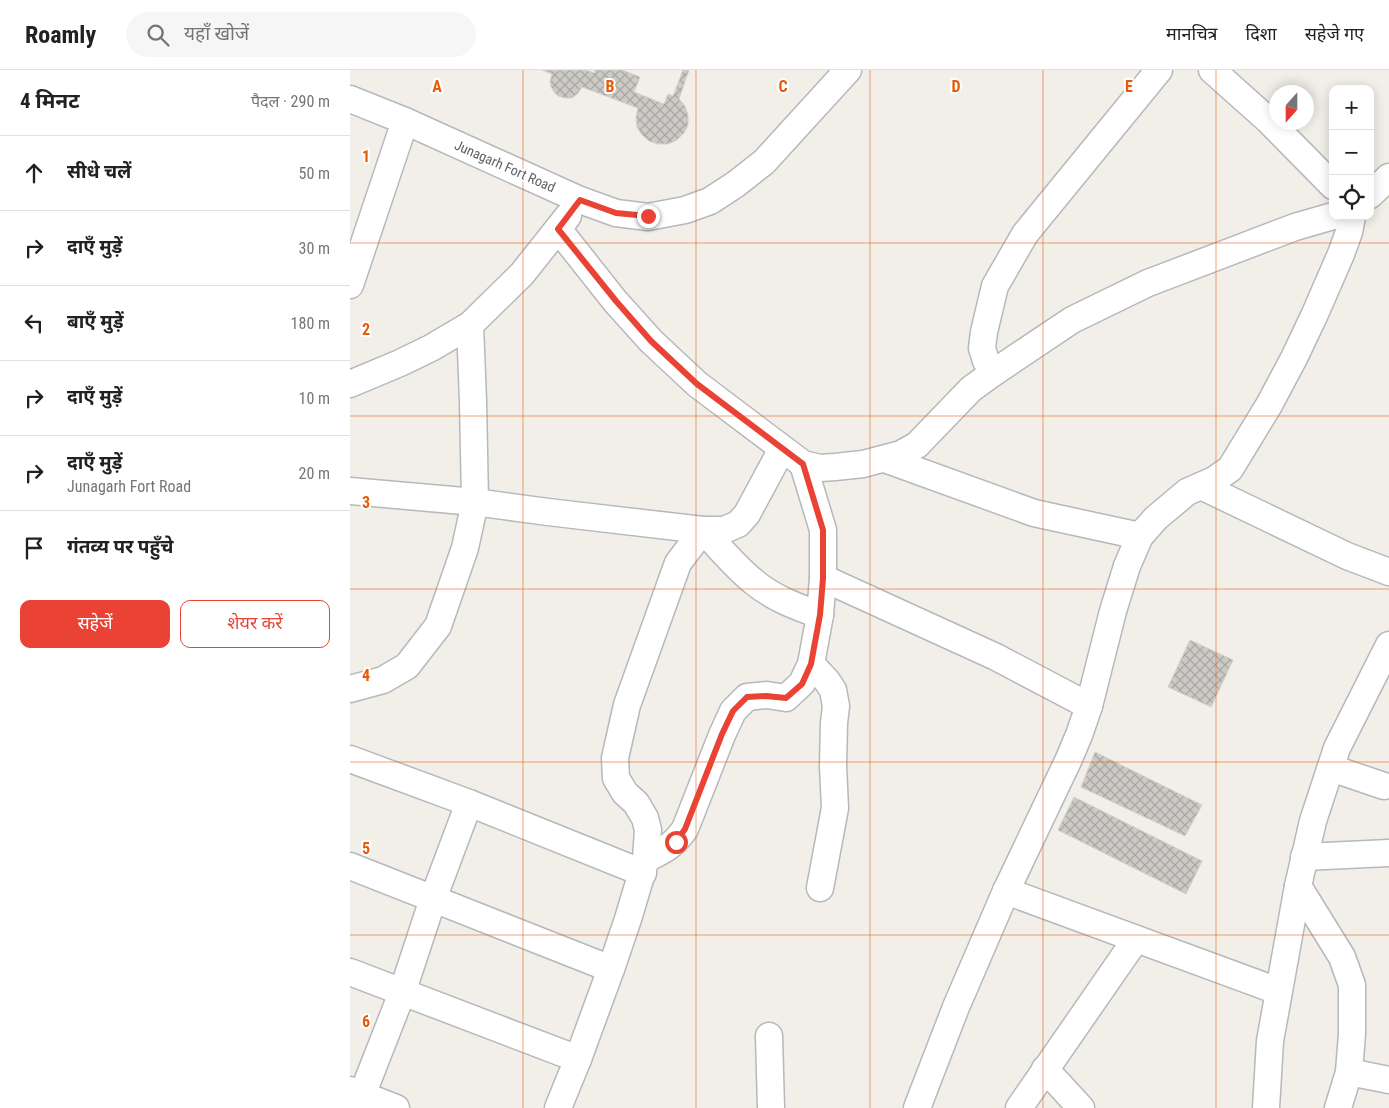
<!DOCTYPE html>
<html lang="hi">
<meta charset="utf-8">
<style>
body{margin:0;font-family:"Roboto Condensed","Noto Sans Devanagari",sans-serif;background:#f6f6f6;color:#202124}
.controls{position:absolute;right:15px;top:15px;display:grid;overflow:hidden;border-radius:10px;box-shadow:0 2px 12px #0003}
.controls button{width:45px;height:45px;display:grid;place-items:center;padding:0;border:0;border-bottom:1px solid #e0e0e0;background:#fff;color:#202124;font:25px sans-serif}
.compass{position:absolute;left:919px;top:15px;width:45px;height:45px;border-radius:50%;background:#fff;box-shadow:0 2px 12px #0003;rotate:201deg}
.stop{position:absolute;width:15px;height:15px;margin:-11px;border:4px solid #ea4335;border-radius:50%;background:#fff}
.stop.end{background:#ea4335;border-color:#fff;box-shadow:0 1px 5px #0008}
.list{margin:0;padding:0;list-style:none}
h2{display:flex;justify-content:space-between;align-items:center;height:65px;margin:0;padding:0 20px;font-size:21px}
h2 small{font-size:16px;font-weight:400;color:#757577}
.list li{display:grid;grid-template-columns:32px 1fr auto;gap:15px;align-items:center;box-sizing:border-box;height:75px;padding:0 20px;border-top:1px solid #e0e0e0}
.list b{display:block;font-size:19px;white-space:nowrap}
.list p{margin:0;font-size:16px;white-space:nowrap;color:#757577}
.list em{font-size:16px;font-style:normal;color:#757577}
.actions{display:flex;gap:10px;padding:15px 20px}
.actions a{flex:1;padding:11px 0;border:1px solid #ea4335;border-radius:10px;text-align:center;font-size:18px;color:#ea4335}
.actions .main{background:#ea4335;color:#fff}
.icon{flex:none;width:28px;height:28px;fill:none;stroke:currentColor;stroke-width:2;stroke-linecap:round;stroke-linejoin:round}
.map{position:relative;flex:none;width:1039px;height:1038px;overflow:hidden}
header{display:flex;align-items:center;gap:30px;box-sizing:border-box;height:70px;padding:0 25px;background:#fff;border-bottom:1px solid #e0e0e0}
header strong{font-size:24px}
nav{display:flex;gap:28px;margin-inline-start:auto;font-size:18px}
.search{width:350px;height:45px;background:#f6f6f6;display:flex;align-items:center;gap:12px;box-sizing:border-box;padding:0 18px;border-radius:28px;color:#757577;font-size:19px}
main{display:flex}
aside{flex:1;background:#fff}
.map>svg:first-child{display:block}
.building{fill:url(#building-cross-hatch);stroke:#d6d1c6}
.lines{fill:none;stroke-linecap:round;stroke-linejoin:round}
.minor-casing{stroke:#b5b8bc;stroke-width:29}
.minor{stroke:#fff;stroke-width:26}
.route{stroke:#ea4335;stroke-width:6}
.grid{fill:none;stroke:#e8590c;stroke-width:1;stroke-opacity:0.55}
.labels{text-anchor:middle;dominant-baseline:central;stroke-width:4;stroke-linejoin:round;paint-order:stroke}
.street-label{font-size:14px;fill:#5f6368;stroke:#fff}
.grid-label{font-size:16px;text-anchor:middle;font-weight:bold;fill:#e8590c;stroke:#fff;stroke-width:4;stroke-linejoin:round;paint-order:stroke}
</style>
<header>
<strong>Roamly</strong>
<div class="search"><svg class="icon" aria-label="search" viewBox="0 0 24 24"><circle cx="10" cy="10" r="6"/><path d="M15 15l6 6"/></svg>यहाँ खोजें</div>
<nav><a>मानचित्र</a><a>दिशा</a><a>सहेजे गए</a></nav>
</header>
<main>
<aside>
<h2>4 मिनट<small>पैदल · 290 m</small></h2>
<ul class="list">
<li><svg class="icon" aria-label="ahead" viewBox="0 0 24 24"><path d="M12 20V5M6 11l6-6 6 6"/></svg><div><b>सीधे चलें</b></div><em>50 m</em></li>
<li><svg class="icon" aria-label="right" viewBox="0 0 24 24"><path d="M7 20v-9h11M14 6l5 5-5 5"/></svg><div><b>दाएँ मुड़ें</b></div><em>30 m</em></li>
<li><svg class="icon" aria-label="left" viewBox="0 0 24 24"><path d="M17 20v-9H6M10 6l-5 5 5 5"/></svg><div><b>बाएँ मुड़ें</b></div><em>180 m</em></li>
<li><svg class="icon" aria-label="right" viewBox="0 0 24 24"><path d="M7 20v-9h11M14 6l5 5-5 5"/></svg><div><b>दाएँ मुड़ें</b></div><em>10 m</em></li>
<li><svg class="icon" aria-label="right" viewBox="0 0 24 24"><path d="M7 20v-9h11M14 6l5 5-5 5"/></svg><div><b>दाएँ मुड़ें</b><p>Junagarh Fort Road</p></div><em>20 m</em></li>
<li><svg class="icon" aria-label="arrive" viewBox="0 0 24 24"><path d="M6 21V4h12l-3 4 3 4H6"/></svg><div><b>गंतव्य पर पहुँचे</b></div></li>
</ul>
<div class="actions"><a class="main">सहेजें</a><a>शेयर करें</a></div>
</aside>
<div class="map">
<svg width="1039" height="1038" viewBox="0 0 1039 1038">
<defs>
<pattern id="building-cross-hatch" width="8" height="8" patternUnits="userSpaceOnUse" patternTransform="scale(1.25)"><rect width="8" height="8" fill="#cccac5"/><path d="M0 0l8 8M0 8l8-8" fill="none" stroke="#a9a8a4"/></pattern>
</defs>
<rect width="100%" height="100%" fill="#f1efe8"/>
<g class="building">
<polygon points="192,0 236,0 244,3 245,0 272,0 290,7 284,22 314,34 318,24 323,26 333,0 339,0 329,29 335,36 338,45 338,55 334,63 327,70 318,74 308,74 299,71 292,65 287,57 286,47 288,38 232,17 228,23 222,28 215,28 208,26 204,22 201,17 200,12 202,4"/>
<polygon points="840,570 883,590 861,637 818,617"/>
<polygon points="745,682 852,735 835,766 731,717"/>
<polygon points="724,727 852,791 836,824 708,760"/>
</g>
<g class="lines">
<defs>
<g id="minor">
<polyline points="862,0 918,50 983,116"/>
<polyline points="0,29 55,51 230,130 266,143 298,147 335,140 360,131 386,114 414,92 498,0"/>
<polyline points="1020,125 1039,107"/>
<polyline points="208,159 265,231 301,271 347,314 453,394 470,398 485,397 513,394 551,384 567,375 621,319 643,303 722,250 798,213 945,157 983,146"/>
<polyline points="0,215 55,51"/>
<polyline points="643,303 636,291 632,278 634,262 645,216 675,164 809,0"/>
<polyline points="0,314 50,293 81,278 120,255 172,204 218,146"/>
<polyline points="535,389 684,443 790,466"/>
<polyline points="851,416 997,486 1039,502"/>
<polyline points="0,421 125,432 198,442 353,460 374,460 388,454 397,444 432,379"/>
<polyline points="473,508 646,587 739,636"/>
<polyline points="461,594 477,611 483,620 486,636 484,653 483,696 485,738 470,818"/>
<polyline points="0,619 33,610 57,596 88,556 115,478 125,432 123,331 120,255"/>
<polyline points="0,689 119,733 293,803"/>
<polyline points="981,698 1034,716"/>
<polyline points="954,787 1039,783"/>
<path d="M296,789c18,-9 27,-13 39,-30l37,-94 11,-24 14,-14 20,-2 19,3 16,-15 9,-19 9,-49 3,-37v-48l-20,-66"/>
<polyline points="0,796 261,899"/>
<polyline points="948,816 992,887 1002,915 1002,964 999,1002 988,1038"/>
<polyline points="656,821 928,921"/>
<polyline points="0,902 228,989"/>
<polyline points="419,966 421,1038"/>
<polyline points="695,999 731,1038"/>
<polyline points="999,1002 1039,1010"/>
<polyline points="0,1020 46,1038"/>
<polyline points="7,1038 52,923 83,829 119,733"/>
<path d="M208,1038l20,-49 33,-90 17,-50 18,-60 2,-29 -3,-12 -9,-15 -11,-10 -9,-15 -1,-20 12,-53 51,-142 25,-33c17,18 32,37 51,52 19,16 43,25 66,33"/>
<polyline points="567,1038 606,937 656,821 718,691 729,665 739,636 763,541 777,496 790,466 806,448 837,422 864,410 880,399 919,335 944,288 964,246 991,184 999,162 1002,146"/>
<polyline points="669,1038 786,869"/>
<polyline points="916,1038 920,971 948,816 963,751 987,678 1039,575"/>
</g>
</defs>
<use href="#minor" class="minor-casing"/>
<use href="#minor" class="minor"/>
</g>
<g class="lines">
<polyline class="route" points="298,146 266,143 230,130 208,159 266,231 301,271 347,314 453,394 473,460 473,508 470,545 461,594 452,614 436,628 416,626 397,627 383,641 372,664 335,759 326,772"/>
</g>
<path class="grid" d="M173,0v1038M346,0v1038M520,0v1038M693,0v1038M866,0v1038M0,173h1039M0,346h1039M0,519h1039M0,692h1039M0,865h1039"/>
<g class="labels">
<g class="street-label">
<text transform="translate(155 96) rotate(24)">Junagarh Fort Road</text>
</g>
</g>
<g class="grid-label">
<text x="87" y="22">A</text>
<text x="260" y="22">B</text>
<text x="433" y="22">C</text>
<text x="606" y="22">D</text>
<text x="779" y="22">E</text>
<text x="16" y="92">1</text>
<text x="16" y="265">2</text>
<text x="16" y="438">3</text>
<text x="16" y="611">4</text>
<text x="16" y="784">5</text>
<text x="16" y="957">6</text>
</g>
</svg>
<div class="controls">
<button>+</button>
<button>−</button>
<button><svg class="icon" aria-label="locate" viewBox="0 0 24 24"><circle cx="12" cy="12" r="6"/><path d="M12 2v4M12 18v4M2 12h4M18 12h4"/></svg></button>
</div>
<svg class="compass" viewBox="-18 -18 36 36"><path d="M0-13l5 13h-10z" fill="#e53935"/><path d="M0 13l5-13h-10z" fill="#757577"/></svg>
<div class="stop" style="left:326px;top:772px"></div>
<div class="stop end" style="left:298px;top:146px"></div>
</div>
</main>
